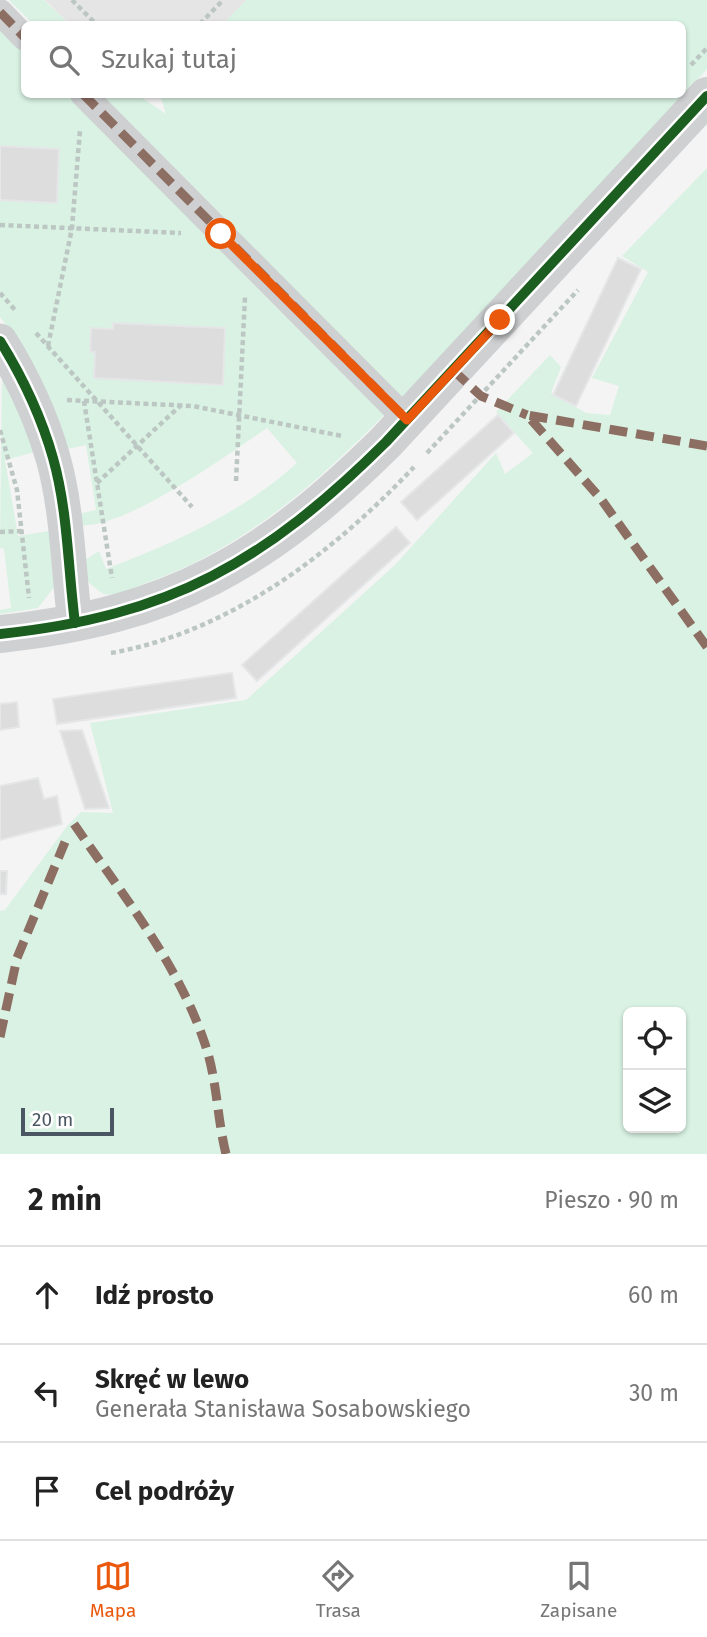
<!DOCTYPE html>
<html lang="pl">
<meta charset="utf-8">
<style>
body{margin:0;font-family:"Fira Sans",sans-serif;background:#f6f6f6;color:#222}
.controls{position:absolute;right:21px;bottom:21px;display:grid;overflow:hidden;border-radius:10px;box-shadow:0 2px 5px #0004}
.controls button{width:63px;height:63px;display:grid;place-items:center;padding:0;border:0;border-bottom:2px solid #e0e0e0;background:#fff;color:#222;font:35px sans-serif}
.scale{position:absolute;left:21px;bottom:18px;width:93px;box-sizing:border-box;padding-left:7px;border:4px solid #4a5661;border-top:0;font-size:19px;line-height:24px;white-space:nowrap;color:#4a5661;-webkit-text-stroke:5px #fff;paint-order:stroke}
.stop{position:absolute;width:21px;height:21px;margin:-16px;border:5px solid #ea580c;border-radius:50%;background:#fff}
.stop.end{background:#ea580c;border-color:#fff;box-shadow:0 2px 7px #0008}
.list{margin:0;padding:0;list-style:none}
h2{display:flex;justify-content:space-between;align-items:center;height:91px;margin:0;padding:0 28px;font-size:30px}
h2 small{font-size:23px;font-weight:400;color:#767676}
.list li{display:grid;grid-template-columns:46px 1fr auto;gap:21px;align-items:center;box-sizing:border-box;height:98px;padding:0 28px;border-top:2px solid #e0e0e0}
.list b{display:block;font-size:26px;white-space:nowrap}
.list p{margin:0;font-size:23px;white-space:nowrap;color:#767676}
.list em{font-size:23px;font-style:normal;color:#767676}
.icon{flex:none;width:38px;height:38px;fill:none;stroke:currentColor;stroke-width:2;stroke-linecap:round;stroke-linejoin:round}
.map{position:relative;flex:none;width:707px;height:1154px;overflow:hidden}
.search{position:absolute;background:#fff;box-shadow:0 2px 5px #0004;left:21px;right:21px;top:21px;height:77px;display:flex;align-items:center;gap:18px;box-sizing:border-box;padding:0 24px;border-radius:10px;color:#767676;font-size:26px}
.sheet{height:385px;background:#fff}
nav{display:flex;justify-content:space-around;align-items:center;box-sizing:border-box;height:98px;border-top:2px solid #e0e0e0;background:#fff;font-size:19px;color:#767676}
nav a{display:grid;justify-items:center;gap:4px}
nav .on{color:#ea580c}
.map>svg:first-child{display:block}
.education{fill:#e6e5e6}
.green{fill:#d9f2e3;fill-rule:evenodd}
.building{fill:#ddddde;stroke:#e5e6e7;stroke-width:2}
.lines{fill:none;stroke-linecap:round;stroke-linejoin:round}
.path{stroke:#bcc7c4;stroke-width:4.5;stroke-dasharray:5 3.5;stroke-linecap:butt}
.pedestrian{stroke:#ced0d2;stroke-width:26}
.minor{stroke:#ced0d2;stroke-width:35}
.tertiary{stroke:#ced0d2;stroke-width:38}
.quiet{stroke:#8d6e63;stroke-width:9;stroke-dasharray:18 9;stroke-linecap:butt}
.cycleway-casing{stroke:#fff;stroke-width:15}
.cycleway{stroke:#1b5e20;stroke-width:10}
.route{stroke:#ea580c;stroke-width:9}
</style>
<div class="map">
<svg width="707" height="1154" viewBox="0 0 707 1154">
<rect width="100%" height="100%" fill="#f4f4f4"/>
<polygon class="education" points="45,0 707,0 707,1 682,24 69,24"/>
<g class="green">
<polygon points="9,0 44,0 69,24 33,24"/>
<polygon points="246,0 707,0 707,69 402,400 102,95 138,95 166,114 160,95 682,94 682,24 223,24"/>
<path d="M0,22l24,25v47l47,1 314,319c-69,70 -144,136 -239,169 -11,4 -29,14 -42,11 -7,-3 -15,-12 -21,-17l-1,-15 17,-11 7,18c68,-26 136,-56 191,-106l-30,-35c-40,27 -145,104 -191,97l-2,-10 22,-5 -10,-65 -23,5 -50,-116 -13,-17z"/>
<path d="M707,168v986h-707v-243l5,-1 62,-84 14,-14 32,1 -23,-90 156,-23 149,-135 101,-112 9,21 28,-21 -37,-41 54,-57 11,12 -10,26 35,20 24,2 9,-29 -27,-8 56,-106 -26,-16zM628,1012h53v116h-53z"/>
<polygon points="2,378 25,422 35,452 5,460 18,536 49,531 54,587 38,608 0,614 0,610 11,608 4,549 0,548"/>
</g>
<g class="building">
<polygon points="0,146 59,149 57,203 0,200"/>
<polygon points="618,258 641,269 576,406 553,395"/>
<polygon points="113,323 225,328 223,385 94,378 95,352 90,352 91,328 113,329"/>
<polygon points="498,415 514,433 417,520 401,502"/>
<polygon points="396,527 410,543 257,681 242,665"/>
<polygon points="232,673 236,698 57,724 53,699"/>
<polygon points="17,702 19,727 0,730 0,704"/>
<polygon points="82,730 109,808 85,809 60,731"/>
<polygon points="38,778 44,799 57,796 62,824 0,840 0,786"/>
<polygon points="0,871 7,871 6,894 0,894"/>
</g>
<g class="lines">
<g class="path">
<polyline points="72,0 96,24"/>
<polyline points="200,24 223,0"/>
<polyline points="691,65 707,48"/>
<polyline points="0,225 181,233"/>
<polyline points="0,293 16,311"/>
<polyline points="36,333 192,507"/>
<polyline points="48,346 72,228 80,130"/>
<polyline points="67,400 193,406 342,436"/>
<polyline points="84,401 112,578"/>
<polyline points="0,430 17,490 29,598"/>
<polyline points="427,453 578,290"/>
<polyline points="236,481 245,297"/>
<polyline points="97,483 180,406"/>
<polyline points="0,532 22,531"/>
<path d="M111,653c119,-21 222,-100 303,-186"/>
</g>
<g class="pedestrian">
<polyline points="0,12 24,37"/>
<polyline points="83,94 407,420"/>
</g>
<path class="minor" d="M0,341c23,37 41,75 53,117 15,53 15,111 22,165"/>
<path class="tertiary" d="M0,634c171,-18 265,-72 386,-192l321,-346"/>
<g class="quiet">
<polyline points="0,12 24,37"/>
<polyline points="83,94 407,420"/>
<polyline points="453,370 481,396 527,415"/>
<polyline points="707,446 527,415 601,499 707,647"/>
<path d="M74,824c48,70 104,139 131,220 12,35 12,74 21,110"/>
<polyline points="0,1037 17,958 65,842"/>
</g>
<defs>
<g id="cycleway">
<path d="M0,341c23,37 41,75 53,117 15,53 15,111 22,165"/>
<path d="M0,634c171,-18 265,-72 386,-192l321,-346"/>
</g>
</defs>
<use href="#cycleway" class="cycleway-casing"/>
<use href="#cycleway" class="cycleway"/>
</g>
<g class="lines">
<polyline class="route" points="221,234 407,420 500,320"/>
</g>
</svg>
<div class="controls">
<button><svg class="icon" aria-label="locate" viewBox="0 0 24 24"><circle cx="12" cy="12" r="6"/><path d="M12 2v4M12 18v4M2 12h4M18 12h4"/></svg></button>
<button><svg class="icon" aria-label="layers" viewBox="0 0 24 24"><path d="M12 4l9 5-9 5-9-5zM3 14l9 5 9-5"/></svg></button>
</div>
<div class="scale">20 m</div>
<div class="stop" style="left:221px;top:234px"></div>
<div class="stop end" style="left:500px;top:320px"></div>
<div class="search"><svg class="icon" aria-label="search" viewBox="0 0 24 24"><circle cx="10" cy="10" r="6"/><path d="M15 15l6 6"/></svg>Szukaj tutaj</div>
</div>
<section class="sheet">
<h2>2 min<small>Pieszo · 90 m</small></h2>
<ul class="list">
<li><svg class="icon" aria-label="ahead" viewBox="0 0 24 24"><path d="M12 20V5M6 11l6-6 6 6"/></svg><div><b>Idź prosto</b></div><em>60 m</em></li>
<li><svg class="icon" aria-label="left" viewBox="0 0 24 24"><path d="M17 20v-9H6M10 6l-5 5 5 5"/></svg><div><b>Skręć w lewo</b><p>Generała Stanisława Sosabowskiego</p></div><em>30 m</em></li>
<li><svg class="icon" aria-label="arrive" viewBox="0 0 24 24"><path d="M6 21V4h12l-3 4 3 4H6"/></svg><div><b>Cel podróży</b></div></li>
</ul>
</section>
<nav>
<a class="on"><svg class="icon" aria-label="map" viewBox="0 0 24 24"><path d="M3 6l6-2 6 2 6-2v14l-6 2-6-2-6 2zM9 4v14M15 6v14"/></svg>Mapa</a>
<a><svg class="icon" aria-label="directions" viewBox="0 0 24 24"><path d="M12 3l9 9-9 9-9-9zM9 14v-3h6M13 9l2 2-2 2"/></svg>Trasa</a>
<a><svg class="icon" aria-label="saved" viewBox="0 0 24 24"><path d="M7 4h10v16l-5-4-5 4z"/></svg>Zapisane</a>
</nav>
